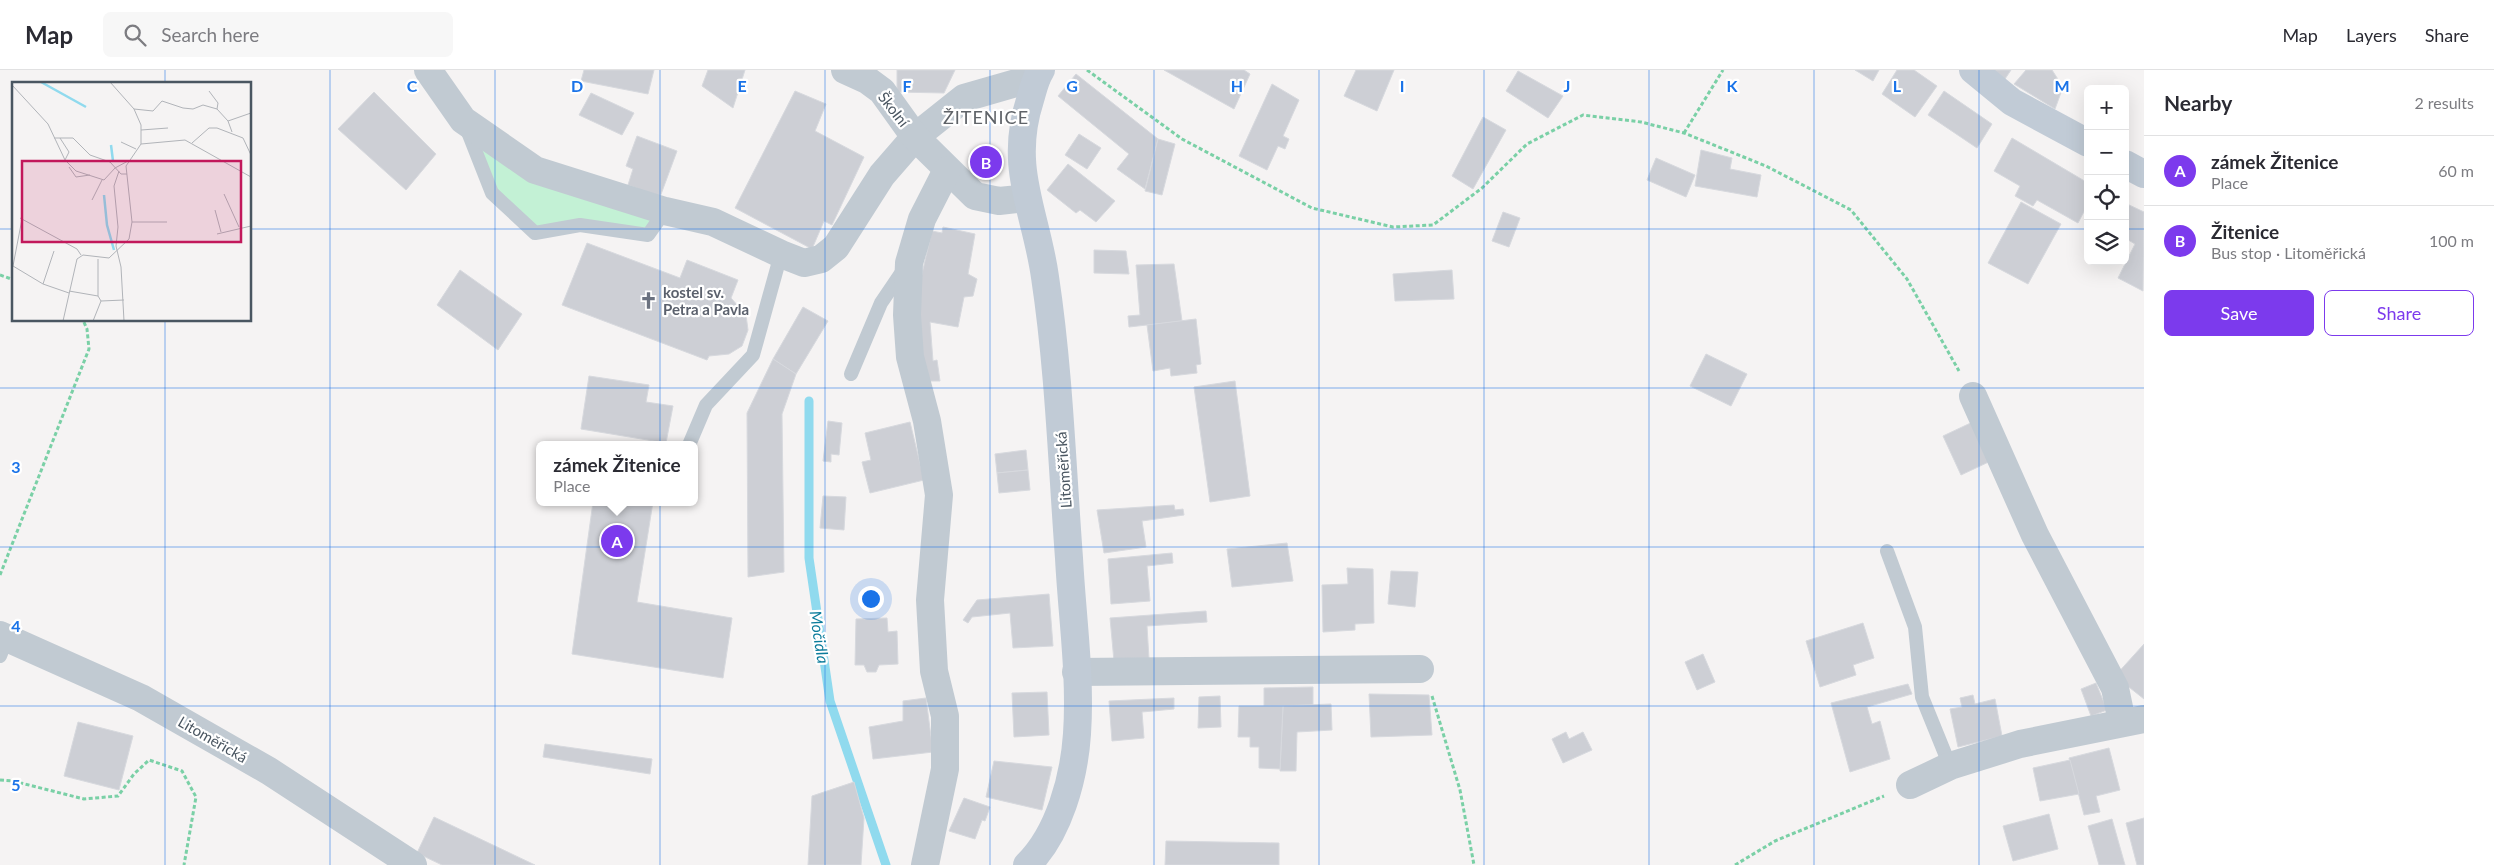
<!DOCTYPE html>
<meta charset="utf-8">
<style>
body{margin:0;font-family:Lato,sans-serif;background:#f7f7f7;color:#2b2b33}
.controls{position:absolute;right:15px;top:15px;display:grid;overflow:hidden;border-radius:8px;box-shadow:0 5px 20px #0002}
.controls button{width:45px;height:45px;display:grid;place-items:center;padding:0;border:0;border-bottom:1px solid #e1e1e2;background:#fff;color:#2b2b33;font:25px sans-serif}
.you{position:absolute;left:870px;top:528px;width:18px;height:18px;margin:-12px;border:4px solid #fff;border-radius:50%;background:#1a73e8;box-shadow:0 0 0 8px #1a73e833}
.badge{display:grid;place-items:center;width:32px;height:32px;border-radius:50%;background:#7c3aed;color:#fff;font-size:16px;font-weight:700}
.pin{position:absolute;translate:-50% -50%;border:2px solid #fff;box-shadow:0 1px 5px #0006}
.popup{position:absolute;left:536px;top:371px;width:162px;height:65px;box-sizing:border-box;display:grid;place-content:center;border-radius:8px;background:#fff;filter:drop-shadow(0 1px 4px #0005);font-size:16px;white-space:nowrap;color:#7c7c81}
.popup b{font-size:19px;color:#2b2b33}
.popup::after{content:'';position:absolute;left:50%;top:100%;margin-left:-10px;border:10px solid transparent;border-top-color:#fff}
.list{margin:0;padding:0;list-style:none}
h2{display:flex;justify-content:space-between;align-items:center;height:65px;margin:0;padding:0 20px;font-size:21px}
h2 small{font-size:16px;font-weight:400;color:#7c7c81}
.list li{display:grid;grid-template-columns:32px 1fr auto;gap:15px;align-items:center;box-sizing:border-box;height:70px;padding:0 20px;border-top:1px solid #e1e1e2}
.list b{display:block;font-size:19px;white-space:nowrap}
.list p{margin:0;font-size:16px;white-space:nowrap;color:#7c7c81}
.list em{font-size:16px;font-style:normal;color:#7c7c81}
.actions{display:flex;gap:10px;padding:15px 20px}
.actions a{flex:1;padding:11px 0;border:1px solid #7c3aed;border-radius:8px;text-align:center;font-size:18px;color:#7c3aed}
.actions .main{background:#7c3aed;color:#fff}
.icon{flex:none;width:28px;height:28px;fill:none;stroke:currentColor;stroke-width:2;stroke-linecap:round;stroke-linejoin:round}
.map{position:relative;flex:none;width:2144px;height:795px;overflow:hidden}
header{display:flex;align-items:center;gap:30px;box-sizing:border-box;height:70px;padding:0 25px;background:#fff;border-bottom:1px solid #e1e1e2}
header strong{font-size:24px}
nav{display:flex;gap:28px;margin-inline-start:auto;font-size:18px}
.search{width:350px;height:45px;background:#f7f7f7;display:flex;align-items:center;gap:12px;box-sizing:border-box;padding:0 18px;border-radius:8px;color:#7c7c81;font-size:19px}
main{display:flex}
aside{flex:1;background:#fff}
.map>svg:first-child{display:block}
.green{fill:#c3f1d5}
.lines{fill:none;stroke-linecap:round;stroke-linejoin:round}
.stream{stroke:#90daee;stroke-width:9}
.building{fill:#cdcfd5;stroke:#d7d9de}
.path{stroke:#7ad0a6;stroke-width:3;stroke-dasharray:4 2.5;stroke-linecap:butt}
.lane{stroke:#c1cad2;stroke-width:14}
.street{stroke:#c1cad2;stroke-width:28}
.secondary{stroke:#c1cbd6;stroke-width:28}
.grid{fill:none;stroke:#1a73e8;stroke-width:1;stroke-opacity:0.55}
.labels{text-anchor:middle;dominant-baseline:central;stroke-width:4.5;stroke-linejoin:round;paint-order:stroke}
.street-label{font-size:15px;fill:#4a5661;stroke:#fff}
.worship-label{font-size:15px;font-weight:bold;fill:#5b616d;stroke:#fff;text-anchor:start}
.water-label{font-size:16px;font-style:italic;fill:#0c7c9b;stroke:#fff}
.quarter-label{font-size:18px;letter-spacing:1px;fill:#5f6368;stroke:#fff}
.inset-river{fill:none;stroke:#90daee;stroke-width:2.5}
.inset-road{fill:none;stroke:#b1b4b9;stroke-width:1}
.view{fill:#c2185b;fill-opacity:0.15;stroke:#c2185b;stroke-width:2.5}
.inset-edge{fill:none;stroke:#4a5661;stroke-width:2.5}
.grid-label{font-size:16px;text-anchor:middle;font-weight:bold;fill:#1a73e8;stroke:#fff;stroke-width:4.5;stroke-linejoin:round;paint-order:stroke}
</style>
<header>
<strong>Map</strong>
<div class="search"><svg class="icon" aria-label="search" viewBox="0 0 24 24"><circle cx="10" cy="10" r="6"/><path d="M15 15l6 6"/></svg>Search here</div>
<nav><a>Map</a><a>Layers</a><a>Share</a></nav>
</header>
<main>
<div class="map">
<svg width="2144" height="795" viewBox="0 0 2144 795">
<rect width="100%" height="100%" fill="#f5f3f3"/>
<polygon class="green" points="463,50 535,100 665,141 648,165 580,155 535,163 492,123"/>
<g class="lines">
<polyline class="stream" points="809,331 809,488 830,631 886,795"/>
</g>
<g class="building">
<polygon points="584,0 654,0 648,24 581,11"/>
<polygon points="708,0 745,0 733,38 702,16"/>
<polygon points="897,0 955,0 944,23 897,22"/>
<polygon points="1164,0 1244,0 1250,4 1234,39"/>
<polygon points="1356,0 1394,0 1377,41 1344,26"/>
<polygon points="1855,0 1879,0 1873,11"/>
<polygon points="1897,0 1914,0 1937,16 1915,47 1882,24"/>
<polygon points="1992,0 2011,0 2005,9"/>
<polygon points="2026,0 2052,0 2063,17 2055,39 2014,14"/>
<polygon points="1518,1 1563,26 1548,48 1506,21"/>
<polygon points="1076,4 1158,69 1145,119 1117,99 1129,84 1058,26"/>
<polygon points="1272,14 1299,30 1283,66 1289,69 1285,79 1278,76 1267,100 1239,86"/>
<polygon points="795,21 826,34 815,61 864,87 832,155 824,151 812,179 735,138"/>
<polygon points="1944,21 1992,54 1977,78 1928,45"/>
<polygon points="374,22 436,84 406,120 338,59"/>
<polygon points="591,23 634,43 622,65 579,45"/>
<polygon points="1483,47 1506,60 1473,119 1452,106"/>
<polygon points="1079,64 1101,78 1087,99 1065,85"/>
<polygon points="637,66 677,81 660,127 628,115 633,99 626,96"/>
<polygon points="2012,68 2088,113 2088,134 2078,153 2037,130 2033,136 2015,126 2020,116 1994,101"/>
<polygon points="1158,69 1175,74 1162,125 1145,121"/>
<polygon points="1701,80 1732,88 1730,99 1761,105 1757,127 1695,116"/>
<polygon points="1656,88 1695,105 1686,127 1647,110"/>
<polygon points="1068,94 1115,131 1096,152 1080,140 1076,143 1047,120"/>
<polygon points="2021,132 2061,154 2028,214 1988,193"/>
<polygon points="2125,133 2144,142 2143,221 2118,208 2135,174 2125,168"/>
<polygon points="1503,142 1520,148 1509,177 1492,171"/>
<polygon points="943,157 975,164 968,204 977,209 973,226 964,227 958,257 930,252 933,291 937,290 940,311 926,311 918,249 920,212 932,161 942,163"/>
<polygon points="587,173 680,208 687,190 738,210 731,228 746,245 748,260 742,276 729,284 709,286 707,290 562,235"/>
<polygon points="1094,180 1126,181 1129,204 1094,203"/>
<polygon points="1174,194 1182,251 1129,257 1128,246 1140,245 1136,195"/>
<polygon points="460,200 522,244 498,280 437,235"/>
<polygon points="1452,200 1454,229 1395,231 1393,204"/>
<polygon points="803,237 828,251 796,304 773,289"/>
<polygon points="1196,249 1201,294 1196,295 1197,303 1171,306 1170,298 1153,301 1147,255"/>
<polygon points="1706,284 1747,304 1731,336 1690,316"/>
<polygon points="773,289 796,304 782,344 784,502 748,507 747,343"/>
<polygon points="589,306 649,315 646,332 673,336 666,373 581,359"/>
<polygon points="1235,311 1250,426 1210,432 1194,317"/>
<polygon points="1977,350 1995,389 1961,405 1943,366"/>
<polygon points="828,351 842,353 839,385 831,384 831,392 823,391"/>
<polygon points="910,352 924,410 870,423 862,392 871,390 865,363"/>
<polygon points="1026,380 1028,400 997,403 995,384"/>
<polygon points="1028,400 1030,420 999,423 997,403"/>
<polygon points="823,426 846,427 844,460 820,458"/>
<polygon points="593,432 653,432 637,532 732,548 723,608 572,584"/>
<polygon points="1174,435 1175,440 1183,439 1184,445 1142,451 1146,477 1104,483 1097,440"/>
<polygon points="1287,473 1293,511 1232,517 1227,479"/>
<polygon points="1172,483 1173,493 1147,496 1150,531 1111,534 1108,489"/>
<polygon points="1347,498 1373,499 1374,553 1355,554 1355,560 1323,562 1322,515 1348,514"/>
<polygon points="1391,501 1418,502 1415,537 1388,534"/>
<polygon points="1049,524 1053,576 1013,578 1010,543 972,547 968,553 963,550 977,530"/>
<polygon points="1206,541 1207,552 1147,556 1149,589 1114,591 1110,548"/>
<polygon points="887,548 888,562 897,561 898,594 879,595 876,602 867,602 864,595 855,595 856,549"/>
<polygon points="1863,553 1874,588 1853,595 1856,605 1820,617 1806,571"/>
<polygon points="2144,574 2144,629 2115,606"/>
<polygon points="1703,584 1715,612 1697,620 1685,592"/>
<polygon points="2096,613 2107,640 2091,646 2081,619"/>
<polygon points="1908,614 1912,624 1867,637 1872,654 1880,651 1890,689 1850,702 1831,633"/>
<polygon points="1313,617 1313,635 1264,636 1264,618"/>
<polygon points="1047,622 1049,665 1014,667 1012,623"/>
<polygon points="1369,624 1429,625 1432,665 1371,667"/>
<polygon points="1973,625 1975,634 1995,629 2002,666 1958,677 1950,639 1962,637 1960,628"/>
<polygon points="1220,626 1221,657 1198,658 1199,627"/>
<polygon points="926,628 933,682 873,689 869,657 903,651 903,631"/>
<polygon points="1174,628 1174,639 1142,642 1144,668 1112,671 1109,631"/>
<polygon points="1331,634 1332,660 1297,662 1296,701 1280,701 1283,636"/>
<polygon points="1239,636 1283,636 1280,699 1259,698 1259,677 1250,677 1250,667 1238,667"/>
<polygon points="78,652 133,666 119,720 64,706"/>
<polygon points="1566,662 1569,669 1583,662 1592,680 1563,693 1552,669"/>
<polygon points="545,674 652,689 650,704 543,687"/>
<polygon points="2109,678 2120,720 2096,726 2100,742 2084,745 2069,688"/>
<polygon points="2070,690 2079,724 2040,731 2033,698"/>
<polygon points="994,691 1052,697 1042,740 986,727"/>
<polygon points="854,712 864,748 861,795 808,795 812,726"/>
<polygon points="964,728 990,737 985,751 982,750 975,769 949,761"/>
<polygon points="2049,744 2058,779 2013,791 2003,756"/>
<polygon points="434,747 535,795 442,795 417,783"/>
<polygon points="2144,748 2144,795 2137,795 2126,753"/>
<polygon points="2112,749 2125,795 2099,795 2088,756"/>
<polygon points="1166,771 1279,773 1279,795 1165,795"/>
</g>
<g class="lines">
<g class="path">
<polyline points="1087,0 1182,69 1312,138 1393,157 1433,155 1482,118 1527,74 1583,45 1641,52 1684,63 1766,96 1851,140 1907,209 1959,301"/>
<polyline points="1684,63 1723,0"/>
<polyline points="0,205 14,210"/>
<polyline points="0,505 89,279 87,259 83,250"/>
<polyline points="1432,626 1460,720 1474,795"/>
<polyline points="0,710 13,711 84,729 118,726 134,704 149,690 182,701 196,727 184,795"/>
<polyline points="1735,795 1775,771 1884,726"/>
</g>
<g class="lane">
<polyline points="466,57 492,123 535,163 580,155 648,165 665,141"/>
<polyline points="851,304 881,233 904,199"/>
<polyline points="689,375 706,335 753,285 781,184"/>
<polyline points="1887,481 1915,557 1922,627 1950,696"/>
<polyline points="0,586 7,568"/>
</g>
<g class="street">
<polyline points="428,0 463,50 535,100 665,141 713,152 781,184 804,193 821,189 836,177 882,105 915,67 964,28 1037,7"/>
<polyline points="845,0 867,10 882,21 915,67 975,126 999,131 1027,128"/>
<polyline points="1973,326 2035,465 2115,618 2122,652"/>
<polyline points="0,565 141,628 269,701 413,795"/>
<polyline points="1076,602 1420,599"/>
<polyline points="1910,715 1950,696 2020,674 2144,649"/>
<polyline points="925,795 945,699 945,646 934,601 930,530 939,425 927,351 910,287 907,245 909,193 922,149 947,100"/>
</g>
<g class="secondary">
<polyline points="1973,0 2012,32 2088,73"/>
<polyline points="2125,94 2144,104"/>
<path d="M1027,795c32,-31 47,-87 50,-131 4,-58 -5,-118 -8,-176 -7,-94 -10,-188 -24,-281 -9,-65 -37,-109 -15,-177 3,-10 5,-21 11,-30"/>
</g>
</g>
<path class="grid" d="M165,0v14M330,0v795M495,0v795M660,0v795M825,0v795M990,0v795M1154,0v795M1319,0v795M1484,0v795M1649,0v795M1814,0v795M1979,0v795M0,159h14M250,159h1838M2125,159h19M165,250v545M0,318h2144M0,477h2144M0,636h2144"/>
<defs>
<symbol id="church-bare" viewBox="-9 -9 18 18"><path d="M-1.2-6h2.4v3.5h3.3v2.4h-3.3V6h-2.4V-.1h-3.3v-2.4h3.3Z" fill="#6b7280" stroke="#fff" stroke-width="2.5" paint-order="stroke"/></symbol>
</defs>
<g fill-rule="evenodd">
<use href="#church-bare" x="636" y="218" width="25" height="25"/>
</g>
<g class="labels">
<g class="street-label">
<text transform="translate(894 39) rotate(52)">Školní</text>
<text transform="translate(1063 400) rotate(-94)">Litoměřická</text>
<text transform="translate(213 669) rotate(30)">Litoměřická</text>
</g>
<g class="worship-label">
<text x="663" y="222">kostel sv.<tspan x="663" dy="17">Petra a Pavla</tspan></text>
</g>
<g class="water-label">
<text transform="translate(820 567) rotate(81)">Močidla</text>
</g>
<g class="quarter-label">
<text x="986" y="47">ŽITENICE</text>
</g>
</g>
<g transform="translate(12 12)">
<rect width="239" height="239" fill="#f5f3f3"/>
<path class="inset-river" d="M29,0l45,25M99,63l2,16M92,113l3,30 7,25"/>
<path class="inset-road" d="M98,0l24,27 7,16v19M0,3l36,39 17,36 11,11 28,9 11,-12 13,-7M122,27l19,2 9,-10 21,7 10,1 10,-4 14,4 1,-6 -9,-12M205,27l11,12 4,11M216,39l23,-8M129,48l27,-2M42,56h19l17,17 20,7 11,12h6M48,56l9,14 -4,8M109,60l15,7M180,61l17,-15h8l26,10 8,17M129,62l44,-4 66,37M57,85l7,10 14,-2M107,89l-5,15 4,41 -2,19 5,21 3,54M212,112l15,33M80,118l10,-20M203,128l6,22M8,136l57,31 4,6M10,137l-9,47 30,18M120,140h35M205,152l34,-8M42,169l-11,33 26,9M57,209l29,5 3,5 -8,20M86,214v-37M89,219l23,-1M51,239l14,-62 6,-4 26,3 20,-19 3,-17 -6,-56 15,-22"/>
<path class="view" d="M10,79h219v81h-219z"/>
<rect width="239" height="239" class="inset-edge"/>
</g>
<g class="grid-label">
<text x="412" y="22">C</text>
<text x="577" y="22">D</text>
<text x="742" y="22">E</text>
<text x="907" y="22">F</text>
<text x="1072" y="22">G</text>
<text x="1237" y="22">H</text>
<text x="1402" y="22">I</text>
<text x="1567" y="22">J</text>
<text x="1732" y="22">K</text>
<text x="1897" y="22">L</text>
<text x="2062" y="22">M</text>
<text x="16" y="403">3</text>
<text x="16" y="562">4</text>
<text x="16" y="721">5</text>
</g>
</svg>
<div class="controls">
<button>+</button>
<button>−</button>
<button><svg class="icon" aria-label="locate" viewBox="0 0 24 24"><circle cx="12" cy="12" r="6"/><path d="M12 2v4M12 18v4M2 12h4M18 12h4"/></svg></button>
<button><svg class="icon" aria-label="layers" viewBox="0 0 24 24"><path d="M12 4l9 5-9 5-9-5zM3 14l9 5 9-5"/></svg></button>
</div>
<div class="you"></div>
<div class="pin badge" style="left:617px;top:471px">A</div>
<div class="popup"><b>zámek Žitenice</b>Place</div>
<div class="pin badge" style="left:986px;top:92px">B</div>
</div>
<aside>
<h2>Nearby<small>2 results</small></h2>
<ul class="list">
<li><span class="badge">A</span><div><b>zámek Žitenice</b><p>Place</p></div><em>60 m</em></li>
<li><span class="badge">B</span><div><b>Žitenice</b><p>Bus stop · Litoměřická</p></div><em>100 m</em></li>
</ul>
<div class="actions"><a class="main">Save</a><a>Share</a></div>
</aside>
</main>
